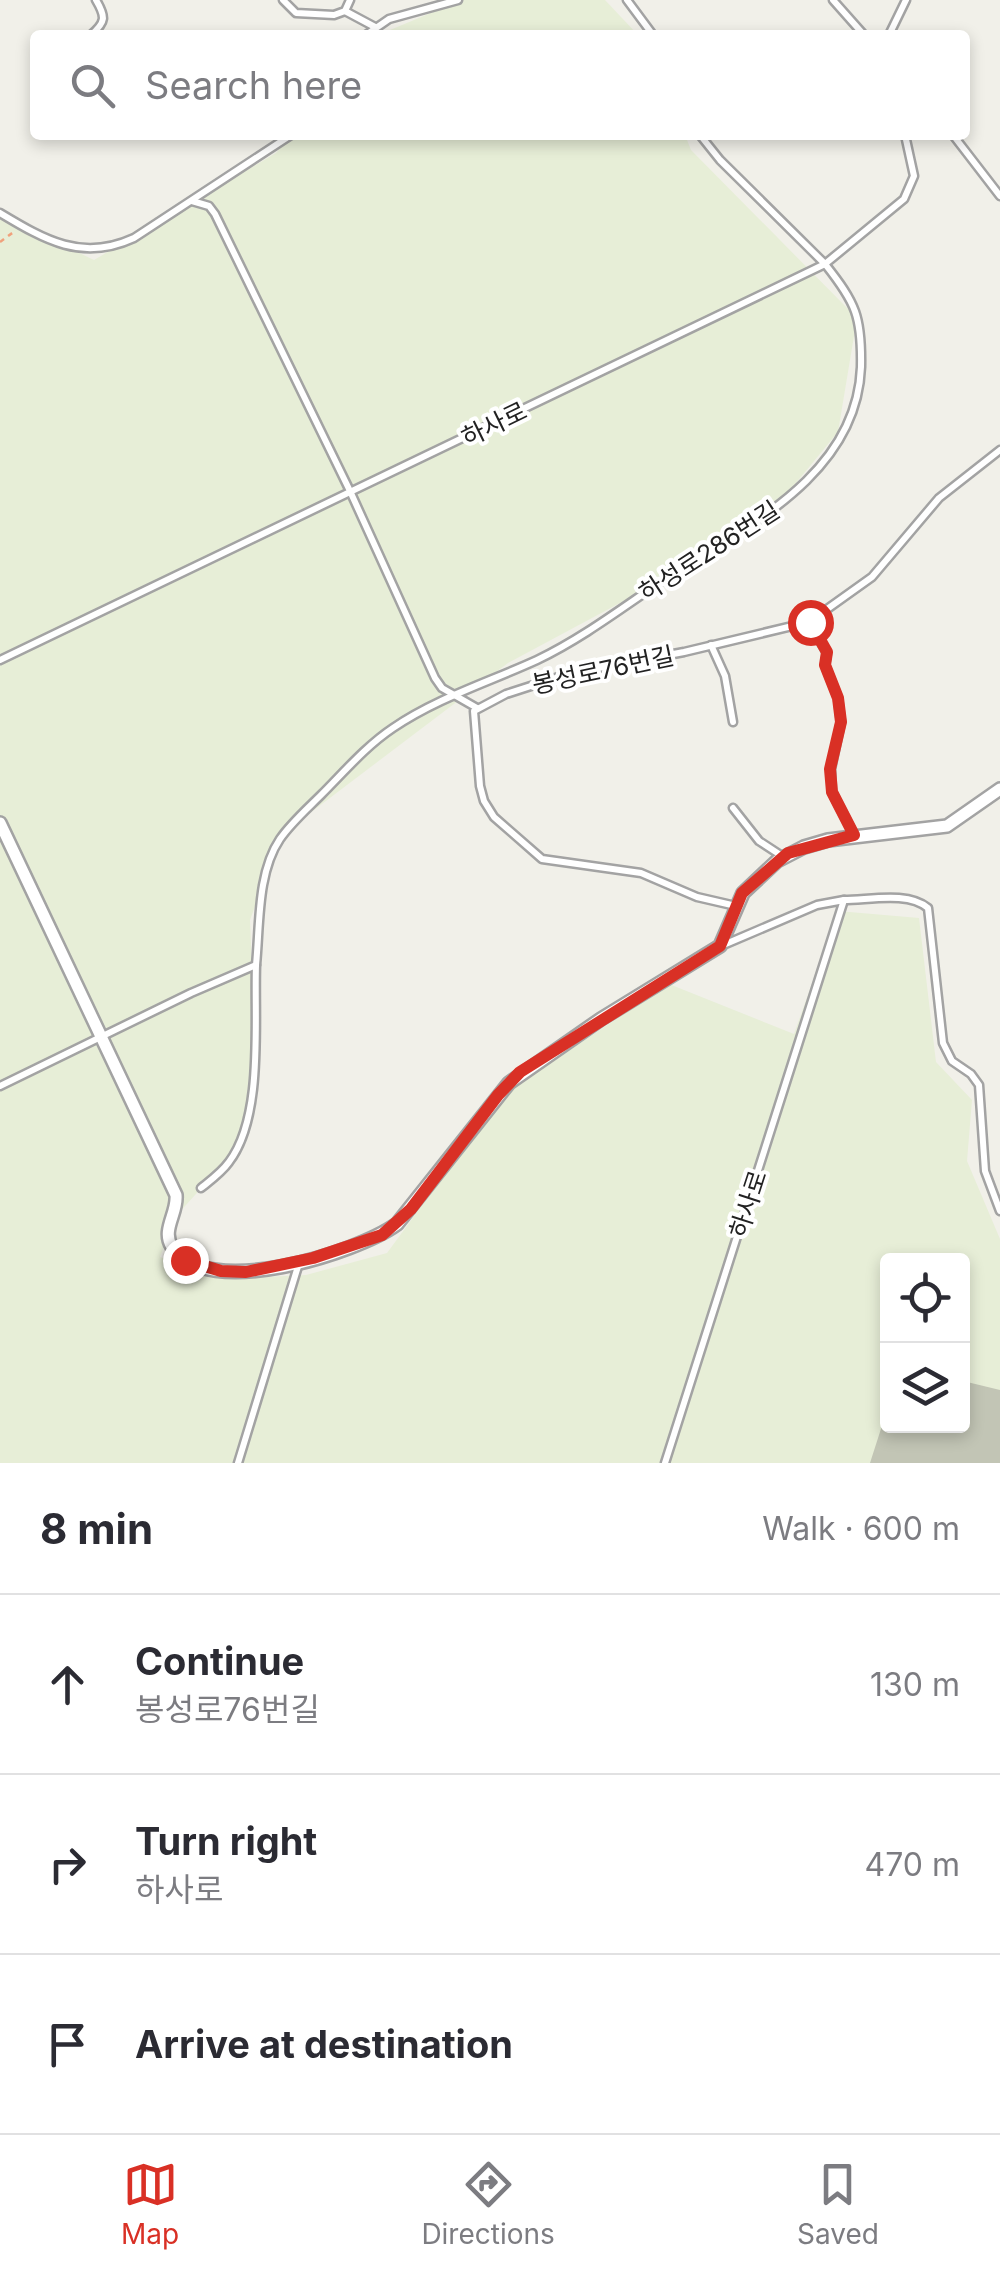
<!DOCTYPE html>
<meta charset="utf-8">
<style>
body{margin:0;font-family:Inter,"Noto Sans KR",sans-serif;background:#f2f2f3;color:#2b2b33}
.controls{position:absolute;right:30px;bottom:30px;display:grid;overflow:hidden;border-radius:10px;box-shadow:0 5px 15px #0003}
.controls button{width:90px;height:90px;display:grid;place-items:center;padding:0;border:0;border-bottom:2px solid #e1e1e2;background:#fff;color:#2b2b33;font:50px sans-serif}
.stop{position:absolute;width:30px;height:30px;margin:-22px;border:8px solid #d93025;border-radius:50%;background:#fff}
.stop.end{background:#d93025;border-color:#fff;box-shadow:0 2px 10px #0008}
.list{margin:0;padding:0;list-style:none}
h2{display:flex;justify-content:space-between;align-items:center;height:130px;margin:0;padding:0 40px;font-size:42px}
h2 small{font-size:32px;font-weight:400;color:#7c7c81}
.list li{display:grid;grid-template-columns:65px 1fr auto;gap:30px;align-items:center;box-sizing:border-box;height:180px;padding:0 40px;border-top:2px solid #e1e1e2}
.list b{display:block;font-size:38px;white-space:nowrap}
.list p{margin:0;font-size:32px;white-space:nowrap;color:#7c7c81}
.list em{font-size:32px;font-style:normal;color:#7c7c81}
.icon{flex:none;width:55px;height:55px;fill:none;stroke:currentColor;stroke-width:2;stroke-linecap:round;stroke-linejoin:round}
.map{position:relative;flex:none;width:1000px;height:1463px;overflow:hidden}
.search{position:absolute;background:#fff;box-shadow:0 5px 15px #0003;left:30px;right:30px;top:30px;height:110px;display:flex;align-items:center;gap:25px;box-sizing:border-box;padding:0 35px;border-radius:10px;color:#7c7c81;font-size:38px}
.sheet{height:670px;background:#fff}
nav{display:flex;justify-content:space-around;align-items:center;box-sizing:border-box;height:140px;border-top:2px solid #e1e1e2;background:#fff;font-size:28px;color:#7c7c81}
nav a{display:grid;justify-items:center;gap:5px}
nav .on{color:#d93025}
.map>svg:first-child{display:block}
.construction{fill:#c2c5b5}
.farmland{fill:#e7eed7}
.lines{fill:none;stroke-linecap:round;stroke-linejoin:round}
.lane-casing{stroke:#a3a3a3;stroke-width:11}
.street-casing{stroke:#a3a3a3;stroke-width:16}
.path{stroke:#f0a17c;stroke-width:2.5;stroke-dasharray:5 5;stroke-linecap:butt}
.lane{stroke:#fff;stroke-width:6}
.street{stroke:#fff;stroke-width:11}
.route{stroke:#d93025;stroke-width:12}
.labels{text-anchor:middle;dominant-baseline:central;stroke-width:8;stroke-linejoin:round;paint-order:stroke}
.street-label{font-size:25px;fill:#222;stroke:#fff}
</style>
<div class="map">
<svg width="1000" height="1463" viewBox="0 0 1000 1463">
<rect width="100%" height="100%" fill="#f1f0e9"/>
<polygon class="construction" points="1000,1331 1000,1463 627,1463 887,1370 888,1426 962,1426 963,1348"/>
<g class="farmland">
<polygon points="462,0 605,0 638,35 378,35"/>
<polygon points="291,135 685,135 691,150 857,318 838,432 758,529 508,663 281,835 250,920 256,1076 234,1152 176,1216 160,1257 226,1279 306,1275 387,1253 504,1094 669,984 794,1034 838,911 919,918 936,1062 972,1100 967,1161 1000,1239 1000,1390 963,1381 962,1260 888,1260 887,1410 870,1463 0,1463 0,215 94,260 276,153"/>
</g>
<g class="lines">
<defs>
<g id="lane">
<polyline points="283,0 296,13 334,15 345,11 350,0"/>
<polyline points="627,0 653,35"/>
<polyline points="833,0 864,35"/>
<polyline points="345,11 375,27"/>
<path d="M91,35c15,-13 15,-18 5,-35"/>
<polyline points="366,35 389,19 458,0"/>
<polyline points="889,35 906,0"/>
<polyline points="953,135 1000,196"/>
<polyline points="192,201 209,206 215,214 350,491 435,678 442,688 477,708"/>
<path d="M0,213c45,27 82,49 134,25l157,-103"/>
<polyline points="809,622 827,653 825,665 838,698 841,722 831,769 832,792 854,835"/>
<polyline points="711,645 725,676 733,722"/>
<polyline points="0,660 825,264 720,160 700,135"/>
<polyline points="733,808 759,841 782,856"/>
<path d="M844,900c25,0 64,-9 84,8l15,135 9,18 19,13 8,11 6,86 15,40"/>
<polyline points="736,906 697,897 641,873 542,859 494,817 484,801 480,786 474,711 506,694 571,673 684,652 809,622 872,577 939,498 1000,450"/>
<path d="M0,1086l191,-93 65,-28c4,-40 1,-92 24,-126 11,-16 27,-30 41,-44 23,-23 45,-49 72,-67 44,-30 96,-46 144,-68 48,-23 90,-56 134,-85 79,-50 186,-102 190,-208 1,-50 -5,-64 -36,-103l79,-65 10,-23 -9,-41"/>
<path d="M201,1188c10,-8 21,-16 28,-26 35,-46 25,-142 27,-197"/>
<polyline points="238,1463 299,1263"/>
<polyline points="665,1463 844,900 817,905 721,946"/>
</g>
<path id="street" d="M0,823l176,372c2,18 -15,35 -4,52 34,54 185,6 225,-23l112,-141 92,-64 119,-73 23,-53 34,-32 27,-14 24,-7 119,-14 53,-37"/>
</defs>
<use href="#lane" class="lane-casing"/>
<use href="#street" class="street-casing"/>
<polyline class="path" points="0,242 15,231"/>
<use href="#lane" class="lane"/>
<use href="#street" class="street"/>
</g>
<g class="lines">
<polyline class="route" points="185,1260 221,1271 246,1272 313,1258 382,1235 411,1209 498,1095 520,1072 720,946 742,893 788,853 854,835 832,792 830,769 841,722 838,698 825,665 827,652 810,622"/>
</g>
<g class="labels">
<g class="street-label">
<text transform="translate(494 424) rotate(-26)">하사로</text>
<text transform="translate(709 551) rotate(-33)">하성로286번길</text>
<text transform="translate(603 670) rotate(-12)">봉성로76번길</text>
<text transform="translate(748 1204) rotate(-72)">하사로</text>
</g>
</g>
</svg>
<div class="controls">
<button><svg class="icon" aria-label="locate" viewBox="0 0 24 24"><circle cx="12" cy="12" r="6"/><path d="M12 2v4M12 18v4M2 12h4M18 12h4"/></svg></button>
<button><svg class="icon" aria-label="layers" viewBox="0 0 24 24"><path d="M12 4l9 5-9 5-9-5zM3 14l9 5 9-5"/></svg></button>
</div>
<div class="stop" style="left:810px;top:622px"></div>
<div class="stop end" style="left:185px;top:1260px"></div>
<div class="search"><svg class="icon" aria-label="search" viewBox="0 0 24 24"><circle cx="10" cy="10" r="6"/><path d="M15 15l6 6"/></svg>Search here</div>
</div>
<section class="sheet">
<h2>8 min<small>Walk · 600 m</small></h2>
<ul class="list">
<li><svg class="icon" aria-label="ahead" viewBox="0 0 24 24"><path d="M12 20V5M6 11l6-6 6 6"/></svg><div><b>Continue</b><p>봉성로76번길</p></div><em>130 m</em></li>
<li><svg class="icon" aria-label="right" viewBox="0 0 24 24"><path d="M7 20v-9h11M14 6l5 5-5 5"/></svg><div><b>Turn right</b><p>하사로</p></div><em>470 m</em></li>
<li><svg class="icon" aria-label="arrive" viewBox="0 0 24 24"><path d="M6 21V4h12l-3 4 3 4H6"/></svg><div><b>Arrive at destination</b></div></li>
</ul>
</section>
<nav>
<a class="on"><svg class="icon" aria-label="map" viewBox="0 0 24 24"><path d="M3 6l6-2 6 2 6-2v14l-6 2-6-2-6 2zM9 4v14M15 6v14"/></svg>Map</a>
<a><svg class="icon" aria-label="directions" viewBox="0 0 24 24"><path d="M12 3l9 9-9 9-9-9zM9 14v-3h6M13 9l2 2-2 2"/></svg>Directions</a>
<a><svg class="icon" aria-label="saved" viewBox="0 0 24 24"><path d="M7 4h10v16l-5-4-5 4z"/></svg>Saved</a>
</nav>
